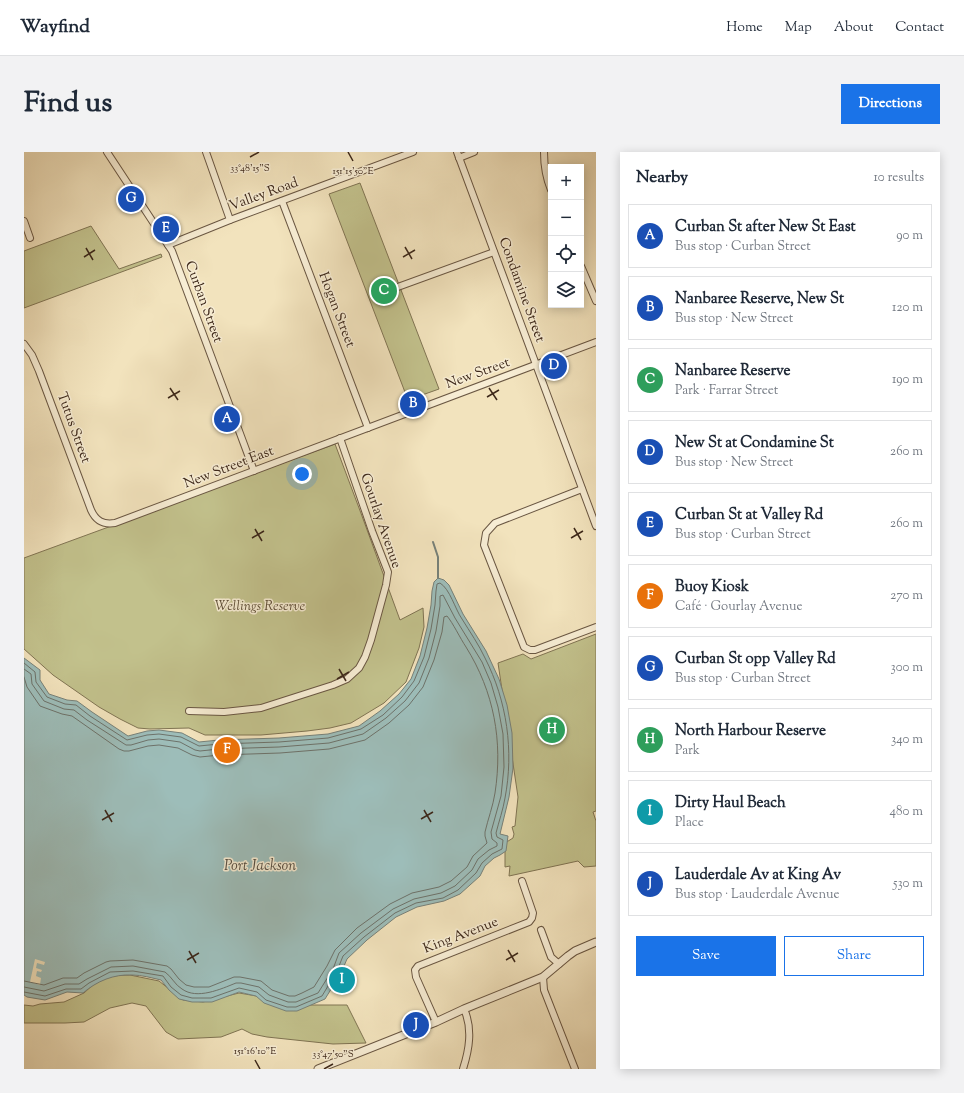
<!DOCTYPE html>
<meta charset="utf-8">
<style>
body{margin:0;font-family:"Sorts Mill Goudy",serif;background:#f2f2f3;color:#1f2937}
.controls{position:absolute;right:12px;top:12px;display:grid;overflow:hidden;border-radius:0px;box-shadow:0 2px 10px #0003}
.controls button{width:36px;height:36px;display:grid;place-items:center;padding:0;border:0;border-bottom:1px solid #e0e1e3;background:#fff;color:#1f2937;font:20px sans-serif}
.you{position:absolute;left:278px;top:322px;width:14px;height:14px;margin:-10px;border:3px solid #fff;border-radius:50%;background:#1a73e8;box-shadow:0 0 0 6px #1a73e833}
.badge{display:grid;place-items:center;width:26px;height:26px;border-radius:50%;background:#1a73e8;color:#fff;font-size:13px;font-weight:700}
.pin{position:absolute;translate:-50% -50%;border:2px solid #fff;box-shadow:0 1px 4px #0006}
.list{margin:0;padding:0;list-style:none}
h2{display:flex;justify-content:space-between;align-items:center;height:52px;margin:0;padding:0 16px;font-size:17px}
h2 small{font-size:13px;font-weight:400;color:#747a83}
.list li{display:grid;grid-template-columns:26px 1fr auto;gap:12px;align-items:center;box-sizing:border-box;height:64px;margin:0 8px 8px;padding:0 8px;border:1px solid #e0e1e3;border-radius:0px}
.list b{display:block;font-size:15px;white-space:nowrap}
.list p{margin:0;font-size:13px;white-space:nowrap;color:#747a83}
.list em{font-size:13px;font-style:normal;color:#747a83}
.actions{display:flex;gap:8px;padding:12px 16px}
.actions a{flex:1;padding:9px 0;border:1px solid #1a73e8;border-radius:0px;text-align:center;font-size:14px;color:#1a73e8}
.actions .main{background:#1a73e8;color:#fff}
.icon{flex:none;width:22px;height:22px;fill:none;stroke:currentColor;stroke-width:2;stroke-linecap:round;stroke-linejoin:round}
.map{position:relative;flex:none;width:572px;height:917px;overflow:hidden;border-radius:0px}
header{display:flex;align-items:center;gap:24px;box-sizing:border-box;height:56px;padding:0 20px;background:#fff;border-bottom:1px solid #e0e1e3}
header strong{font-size:19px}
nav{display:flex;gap:22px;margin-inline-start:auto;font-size:14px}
.intro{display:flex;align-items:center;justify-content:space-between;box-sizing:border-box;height:96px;padding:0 24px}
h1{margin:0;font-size:28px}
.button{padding:10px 18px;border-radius:0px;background:#1a73e8;color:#fff;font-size:14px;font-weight:700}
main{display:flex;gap:24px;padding:0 24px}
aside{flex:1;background:#fff;border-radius:0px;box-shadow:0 2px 10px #0003}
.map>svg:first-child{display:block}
.green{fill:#c2c18c;stroke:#807453}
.water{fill:#9dbdb9;stroke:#778179}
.pier{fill:#f2e3bd}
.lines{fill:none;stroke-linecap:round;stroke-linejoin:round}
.shore{stroke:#6d726a;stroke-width:1}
.stream{stroke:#778179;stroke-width:2}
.minor-casing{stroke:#6a5743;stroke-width:8}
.tertiary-casing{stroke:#6a5743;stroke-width:9}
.minor{stroke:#f7edd4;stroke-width:6}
.tertiary{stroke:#f7edd4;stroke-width:7}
.ticks{fill:none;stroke:#3d281a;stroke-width:1.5}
.labels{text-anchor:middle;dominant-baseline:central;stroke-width:3;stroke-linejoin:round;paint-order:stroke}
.street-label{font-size:14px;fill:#3d281a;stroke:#f7edd4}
.park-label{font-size:14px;font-style:italic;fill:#5e4e36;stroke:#f7edd4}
.water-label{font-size:15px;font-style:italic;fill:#554d42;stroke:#f7edd4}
.ticks-label{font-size:10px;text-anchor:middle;fill:#3d281a;stroke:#f7edd4;stroke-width:3;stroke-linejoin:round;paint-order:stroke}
</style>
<header>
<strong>Wayfind</strong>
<nav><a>Home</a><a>Map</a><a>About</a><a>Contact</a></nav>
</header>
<div class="intro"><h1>Find us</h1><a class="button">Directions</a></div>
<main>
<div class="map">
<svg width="572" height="917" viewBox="0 0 572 917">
<rect width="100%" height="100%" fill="#f2e3bd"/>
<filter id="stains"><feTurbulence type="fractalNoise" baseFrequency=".005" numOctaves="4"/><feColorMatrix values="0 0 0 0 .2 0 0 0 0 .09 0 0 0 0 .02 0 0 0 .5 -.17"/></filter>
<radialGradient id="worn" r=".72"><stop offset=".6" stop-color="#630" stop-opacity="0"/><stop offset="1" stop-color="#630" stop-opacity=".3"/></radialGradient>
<g class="green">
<polygon points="336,31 415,237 384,248 305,42"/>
<polygon points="67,74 95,117 137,102 138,105 0,156 0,99"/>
<polygon points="311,292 338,364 376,468 399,456 400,475 395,496 382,530 360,551 327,571 306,576 283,579 237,583 181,583 165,576 126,577 114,576 96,567 75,555 29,523 0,497 0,406"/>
<polygon points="572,482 572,659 569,660 572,669 572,714 560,715 554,709 485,724 486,714 481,715 481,691 489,686 490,682 488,675 491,674 494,645 474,511 499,502 507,507"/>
<polygon points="106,823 135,829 159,848 179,850 215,841 285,853 323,853 342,891 309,892 243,885 228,882 218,877 197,885 154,887 142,880 122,854 108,851 86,856 60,870 41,871 0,871 0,853 9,854 16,852 40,850 60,841 72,830 83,824"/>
</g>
<path class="water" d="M414,426l6,2 5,5 14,29 23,37 13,28 8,26 5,28 1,35 -4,29 -9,37 8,2 -2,15 -6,4 -6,3 -9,8 -5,10 -20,18 -16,7 -27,6 -21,10 -29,23 -20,19 -6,14 -16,26 -28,12h-11l-22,-8 -8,-7 -17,-4 -27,10h-20l-13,-3 -10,-9 -8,-10c-9,-2 -19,-5 -29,-5 -18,-1 -35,6 -49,18l-16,-1 -22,8 -18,-3 -3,-2v-337l16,12v10l9,14 18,6 10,1 15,11 36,24 19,-5 12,-1 23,3 17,9 20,-2 60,-2 49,-4 31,-8 21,-15 19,-17 12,-15 9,-23 7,-28 4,-23 1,-14 2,-9z"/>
<polygon class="pier" points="11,807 21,810 20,813 13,811 12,816 18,818 17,820 13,819 12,824 17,826 16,833 6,830"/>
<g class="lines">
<g class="shore">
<path d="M0,511l11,9 1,10 11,15 18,7 11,1 14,11 37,24 20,-5 12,-1 22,3 18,9 20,-2 60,-2 49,-4 33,-9 22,-14 19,-18 12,-16 10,-24 7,-28 4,-24 1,-14 1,-7 3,-1c10,6 15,26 22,36 8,13 17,26 23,39 22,43 29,93 20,140 -2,12 -6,23 -9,35l1,4 6,3 -1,9 -10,5 -10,9 -6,10 -18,17 -15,8 -27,5 -21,10 -31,24 -21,19 -6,15 -15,25 -26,11h-9l-21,-7 -9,-8 -18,-4 -28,10h-19l-11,-3 -10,-8 -8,-11 -30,-5 -23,1 -21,11 -8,6h-15l-21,7 -21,-4"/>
<path d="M0,517l7,5 1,10 12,17 20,8 10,1 13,10 39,25h5l17,-5 11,-1 21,3 15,8 5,1 19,-2 60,-2 50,-4 34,-9 23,-16 19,-17 14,-18 10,-25 7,-27 4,-25v-10l3,-1 12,23 27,44 9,21 7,24 5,27 1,33 -3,29 -10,36 1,7 5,4v3l-8,4 -11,9 -6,11 -17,16 -14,7 -27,6 -21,10 -32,24 -22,20 -6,16 -15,24 -22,9h-8l-19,-7 -10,-8 -18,-4h-5c-15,6 -39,17 -54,6 -7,-4 -10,-12 -17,-17l-32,-6 -22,1 -24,12 -8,5h-14l-21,7 -20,-4"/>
<path d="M0,525l3,10 13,19 22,8 10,2 47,33 5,2h5l19,-5 11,-1 19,3 14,7 8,2 20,-2 60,-2 49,-4 36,-9 24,-17 20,-18 14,-18 11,-27 8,-28 2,-15 3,-1c6,7 13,22 19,31 28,45 37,94 29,146 -2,13 -7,26 -10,39v4l2,7 -14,13 -6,11 -16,14 -12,6 -27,6 -22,11 -33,24 -22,22 -8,16 -13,21 -12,6 -7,3h-6l-17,-6 -11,-9 -21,-4h-6l-25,10h-15l-8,-2 -7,-6 -8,-10 -4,-3 -34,-6 -23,1 -4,1 -22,11 -7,5h-14l-19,7 -20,-4"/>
</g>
<polyline class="stream" points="409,390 414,405 414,426"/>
<defs>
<g id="minor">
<polyline points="83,0 148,99 230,319"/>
<polyline points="182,0 206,68"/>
<polyline points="433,0 572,374"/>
<path d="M520,0c0,13 2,26 7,38"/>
<polyline points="435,6 450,0"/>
<polyline points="258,49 344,276"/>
<polyline points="0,69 6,86"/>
<polyline points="144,93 206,68 389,0"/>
<polyline points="557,114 572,149"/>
<polyline points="371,136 470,100"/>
<path d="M0,192l8,11 7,16 52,139c5,11 12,15 24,13l481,-181"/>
<polyline points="558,337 471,371 462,381 460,393 500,495 506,498 511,498 572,475"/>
<polyline points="165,559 200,560 237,556 309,533 323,527 335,516 341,505 347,488 362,433 364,420 348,379 316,286"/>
<polyline points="517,778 527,805 535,812"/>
<polyline points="519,825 520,838 551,917"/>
<polyline points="412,870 392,825 391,818 394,814 505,770 508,766 509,761 498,729"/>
<path d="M439,917c6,-19 10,-40 1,-60"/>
</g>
<polyline id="tertiary" points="294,917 412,870 440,857 519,825 544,804 551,799 572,790"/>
</defs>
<use href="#minor" class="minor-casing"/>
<use href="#tertiary" class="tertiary-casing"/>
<use href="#minor" class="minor"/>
<use href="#tertiary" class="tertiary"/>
</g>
<path class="ticks" d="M324,0l5,9M226,5l9,-5M381,95l7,12M62,96l7,12M60,105l11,-7M379,105l12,-7M146,236l8,12M465,236l8,12M463,245l12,-7M144,246l12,-7M550,376l7,12M231,377l7,12M228,386l12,-7M547,386l12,-7M315,517l7,12M313,527l12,-7M81,658l7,12M400,658l7,12M397,667l12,-7M78,668l12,-7M484,798l7,12M165,799l7,12M163,808l12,-7M482,808l12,-7M231,908l5,9M300,917l9,-5"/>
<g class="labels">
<g class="street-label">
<text transform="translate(240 43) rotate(-20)">Valley Road</text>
<text transform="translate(497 138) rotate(70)">Condamine Street</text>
<text transform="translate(179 150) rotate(70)">Curban Street</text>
<text transform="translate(312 158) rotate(69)">Hogan Street</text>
<text transform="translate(454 222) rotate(-20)">New Street</text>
<text transform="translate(49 276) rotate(70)">Tutus Street</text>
<text transform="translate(205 316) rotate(-21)">New Street East</text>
<text transform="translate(356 369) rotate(71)">Gourlay Avenue</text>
<text transform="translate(437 784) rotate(-21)">King Avenue</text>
</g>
<g class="park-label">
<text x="236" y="455">Wellings Reserve</text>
</g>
<g class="water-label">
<text x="236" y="714">Port Jackson</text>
</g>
</g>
<g class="ticks-label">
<text x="226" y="19">33°48'15"S</text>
<text x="329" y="22">151°15'50"E</text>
<text x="231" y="902">151°16'10"E</text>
<text x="309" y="905">33°47'50"S</text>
</g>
<rect width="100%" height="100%" filter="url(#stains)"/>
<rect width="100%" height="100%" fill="url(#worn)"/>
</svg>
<div class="controls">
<button>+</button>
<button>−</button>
<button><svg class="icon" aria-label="locate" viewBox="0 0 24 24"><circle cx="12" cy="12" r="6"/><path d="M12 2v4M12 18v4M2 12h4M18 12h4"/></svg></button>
<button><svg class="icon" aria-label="layers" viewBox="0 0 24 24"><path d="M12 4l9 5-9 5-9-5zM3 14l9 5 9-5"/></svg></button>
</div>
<div class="you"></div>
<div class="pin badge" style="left:203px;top:267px;background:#1a4fb4">A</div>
<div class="pin badge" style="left:389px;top:252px;background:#1a4fb4">B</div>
<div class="pin badge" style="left:360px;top:139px;background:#2e9e5b">C</div>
<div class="pin badge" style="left:530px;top:214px;background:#1a4fb4">D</div>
<div class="pin badge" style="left:142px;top:77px;background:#1a4fb4">E</div>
<div class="pin badge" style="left:203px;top:598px;background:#e8710a">F</div>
<div class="pin badge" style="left:107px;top:47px;background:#1a4fb4">G</div>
<div class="pin badge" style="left:528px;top:578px;background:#2e9e5b">H</div>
<div class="pin badge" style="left:318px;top:828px;background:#0f9aa8">I</div>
<div class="pin badge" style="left:392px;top:873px;background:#1a4fb4">J</div>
</div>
<aside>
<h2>Nearby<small>10 results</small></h2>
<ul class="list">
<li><span class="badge" style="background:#1a4fb4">A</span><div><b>Curban St after New St East</b><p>Bus stop · Curban Street</p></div><em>90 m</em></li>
<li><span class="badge" style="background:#1a4fb4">B</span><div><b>Nanbaree Reserve, New St</b><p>Bus stop · New Street</p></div><em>120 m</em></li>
<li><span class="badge" style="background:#2e9e5b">C</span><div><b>Nanbaree Reserve</b><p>Park · Farrar Street</p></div><em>190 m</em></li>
<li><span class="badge" style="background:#1a4fb4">D</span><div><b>New St at Condamine St</b><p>Bus stop · New Street</p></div><em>260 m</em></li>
<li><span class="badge" style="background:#1a4fb4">E</span><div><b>Curban St at Valley Rd</b><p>Bus stop · Curban Street</p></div><em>260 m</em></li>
<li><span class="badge" style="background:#e8710a">F</span><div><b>Buoy Kiosk</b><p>Café · Gourlay Avenue</p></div><em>270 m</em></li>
<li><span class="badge" style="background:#1a4fb4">G</span><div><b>Curban St opp Valley Rd</b><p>Bus stop · Curban Street</p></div><em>300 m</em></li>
<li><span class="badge" style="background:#2e9e5b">H</span><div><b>North Harbour Reserve</b><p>Park</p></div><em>340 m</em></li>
<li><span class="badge" style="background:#0f9aa8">I</span><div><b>Dirty Haul Beach</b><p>Place</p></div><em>480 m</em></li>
<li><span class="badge" style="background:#1a4fb4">J</span><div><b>Lauderdale Av at King Av</b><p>Bus stop · Lauderdale Avenue</p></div><em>530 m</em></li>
</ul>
<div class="actions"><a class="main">Save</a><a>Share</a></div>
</aside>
</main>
